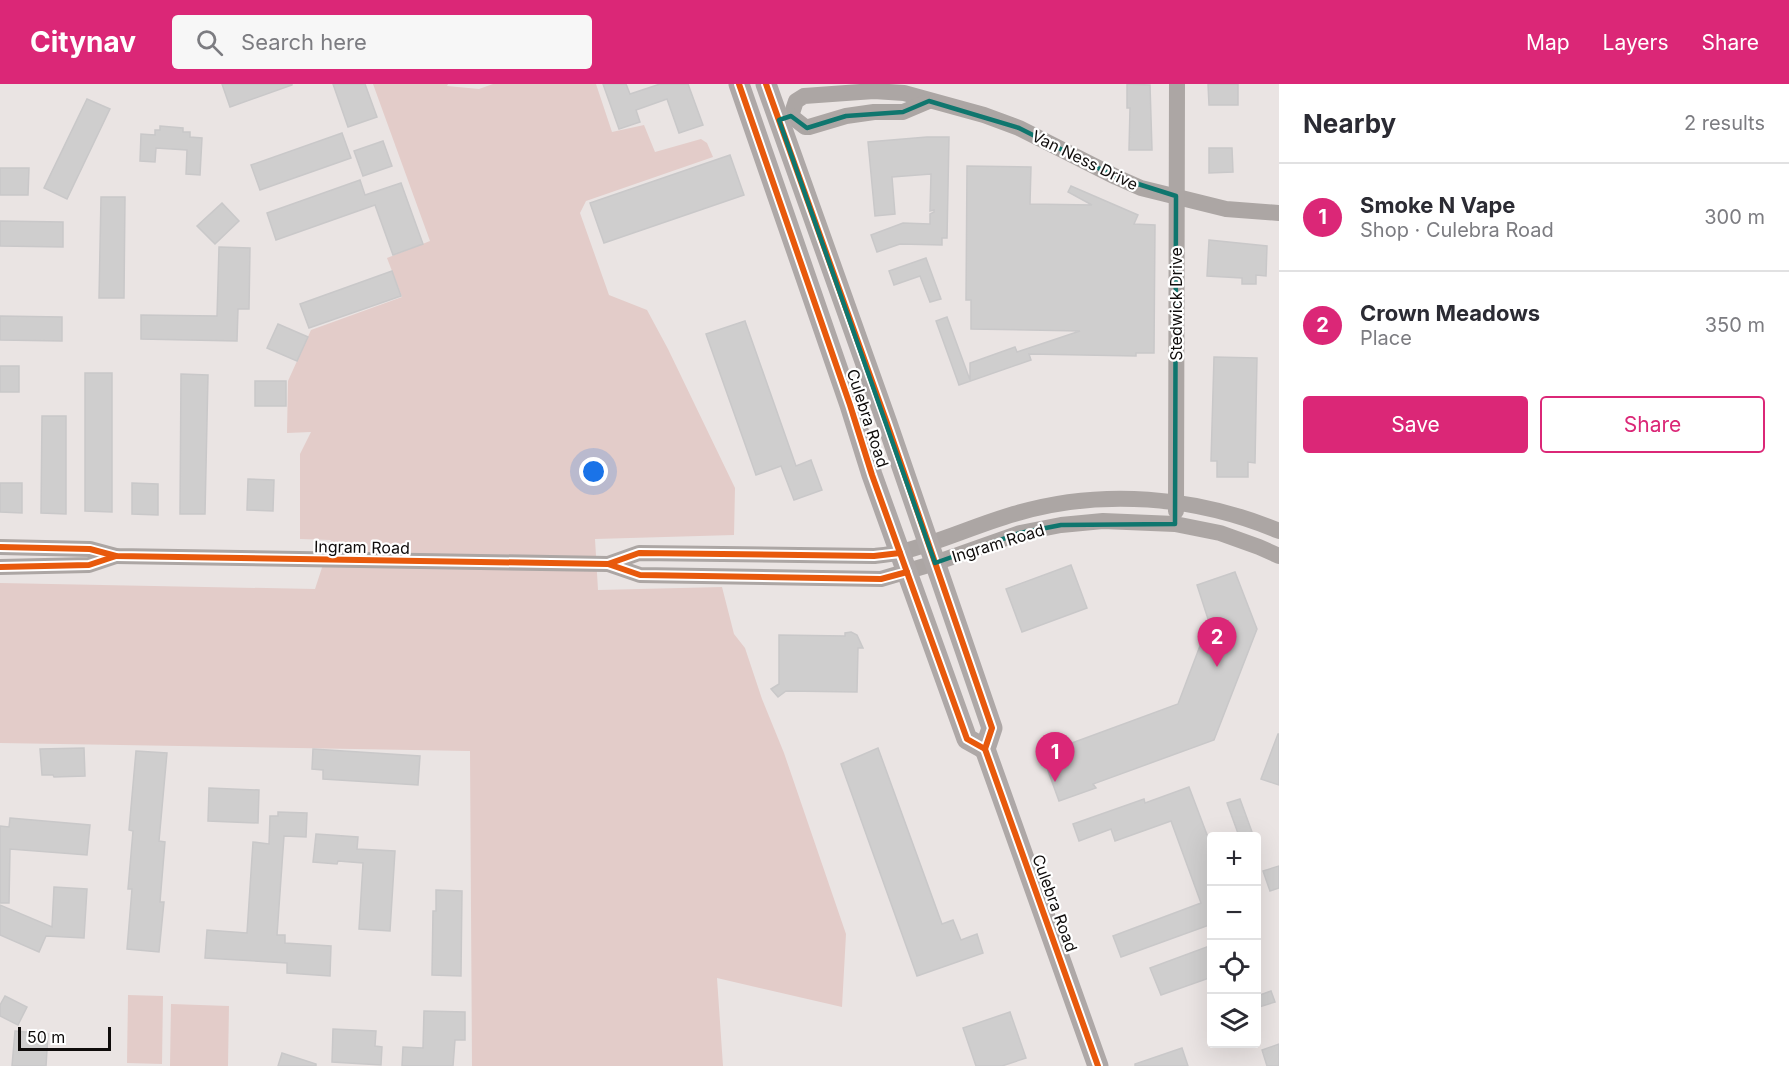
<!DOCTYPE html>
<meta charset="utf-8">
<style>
body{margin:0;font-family:Inter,sans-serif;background:#f7f7f7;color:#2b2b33}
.controls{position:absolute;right:18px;bottom:18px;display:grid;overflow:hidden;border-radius:6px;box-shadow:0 6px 24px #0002}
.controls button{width:54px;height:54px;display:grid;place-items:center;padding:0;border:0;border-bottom:2px solid #e1e1e2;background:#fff;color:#2b2b33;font:30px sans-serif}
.scale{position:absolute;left:18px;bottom:15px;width:93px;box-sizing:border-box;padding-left:6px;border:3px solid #0f0c0b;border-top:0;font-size:16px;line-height:21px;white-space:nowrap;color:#0f0c0b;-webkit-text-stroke:4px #fff;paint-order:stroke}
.you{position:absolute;left:594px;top:388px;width:21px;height:21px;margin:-15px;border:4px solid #fff;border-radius:50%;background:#1a73e8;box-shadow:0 0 0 9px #1a73e833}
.badge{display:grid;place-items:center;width:39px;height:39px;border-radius:50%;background:#db2777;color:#fff;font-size:20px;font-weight:700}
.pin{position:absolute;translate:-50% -50px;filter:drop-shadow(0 2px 3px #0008)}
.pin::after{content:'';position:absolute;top:32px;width:21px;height:18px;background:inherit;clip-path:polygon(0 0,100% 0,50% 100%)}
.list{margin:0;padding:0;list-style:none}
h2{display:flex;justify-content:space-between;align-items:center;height:78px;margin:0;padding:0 24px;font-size:26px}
h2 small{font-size:20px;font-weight:400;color:#7c7c81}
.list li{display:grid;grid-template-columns:39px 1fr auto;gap:18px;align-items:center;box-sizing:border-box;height:108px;padding:0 24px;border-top:2px solid #e1e1e2}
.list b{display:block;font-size:22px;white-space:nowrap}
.list p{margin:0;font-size:20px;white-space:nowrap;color:#7c7c81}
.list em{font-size:20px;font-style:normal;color:#7c7c81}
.actions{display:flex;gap:12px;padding:18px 24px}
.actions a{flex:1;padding:14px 0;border:2px solid #db2777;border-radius:6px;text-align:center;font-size:21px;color:#db2777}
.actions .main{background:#db2777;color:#fff}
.icon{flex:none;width:33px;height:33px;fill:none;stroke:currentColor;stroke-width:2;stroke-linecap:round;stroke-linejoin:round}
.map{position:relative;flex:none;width:1279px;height:982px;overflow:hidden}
header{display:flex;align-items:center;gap:36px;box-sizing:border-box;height:84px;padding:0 30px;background:#db2777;color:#fff}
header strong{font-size:28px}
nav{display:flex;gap:33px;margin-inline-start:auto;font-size:21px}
.search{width:420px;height:54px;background:#f7f7f7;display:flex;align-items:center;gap:15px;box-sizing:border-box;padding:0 21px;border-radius:6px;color:#7c7c81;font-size:22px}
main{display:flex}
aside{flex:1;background:#fff}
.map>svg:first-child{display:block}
.green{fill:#e3ccc9}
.building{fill:#cfcece;stroke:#c9c8c9;stroke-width:1.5}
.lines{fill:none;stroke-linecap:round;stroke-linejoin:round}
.minor{stroke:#aca6a4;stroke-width:16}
.major{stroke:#aea8a7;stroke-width:21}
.cycleway-casing{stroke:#fff;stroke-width:10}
.cycleway{stroke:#e8590c;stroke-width:6}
.marked{fill:none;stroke:#0f766e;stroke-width:4.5;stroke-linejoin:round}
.labels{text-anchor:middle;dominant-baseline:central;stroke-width:4.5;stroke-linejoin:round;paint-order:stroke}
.street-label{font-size:16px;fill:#0f0c0b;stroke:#fff}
</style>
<header>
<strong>Citynav</strong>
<div class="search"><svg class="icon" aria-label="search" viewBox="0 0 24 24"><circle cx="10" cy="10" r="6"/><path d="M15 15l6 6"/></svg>Search here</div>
<nav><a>Map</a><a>Layers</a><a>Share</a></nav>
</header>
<main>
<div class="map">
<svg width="1279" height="982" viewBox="0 0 1279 982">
<rect width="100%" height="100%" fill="#eae4e3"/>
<g class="green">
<polygon points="373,0 448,0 447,2 479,5 493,0 596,0 612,48 644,41 655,68 701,55 707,59 713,73 586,117 580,129 609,211 647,226 668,265 735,404 734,451 595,455 598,506 722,503 734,550 745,564 762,615 784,669 846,850 842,923 717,894 723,982 472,982 470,667 0,659 0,499 315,505 331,456 300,455 300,370 311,348 287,349 288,297 311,246 402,213 387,174 430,157"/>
<polygon points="128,911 163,912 162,980 127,979"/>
<polygon points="171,920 229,922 228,982 170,982"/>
</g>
<g class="building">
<polygon points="222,0 292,0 292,1 230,23"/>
<polygon points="333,0 365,0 377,33 348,43"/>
<polygon points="603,0 626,0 630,10 660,0 688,0 703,41 679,49 667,15 636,26 640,38 619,45"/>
<polygon points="1127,0 1150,1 1152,66 1129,66 1130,24 1127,24"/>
<polygon points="1208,0 1238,0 1238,21 1209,21"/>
<polygon points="87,15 110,25 67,115 44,104"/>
<polygon points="160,42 183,44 183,48 190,48 190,53 202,54 200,91 186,90 187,66 156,64 155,78 140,77 141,50 155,51 155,46 160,46"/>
<polygon points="342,49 351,74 260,106 251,81"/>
<polygon points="927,53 949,53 947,154 942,154 942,161 900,160 877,168 871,151 903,139 930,140 930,130 934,128 934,126 930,127 931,90 892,93 895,130 875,132 868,58"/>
<polygon points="383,57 392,82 363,92 354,67"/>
<polygon points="1209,64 1232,64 1233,88 1209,89"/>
<polygon points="730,71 744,111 604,159 590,119"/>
<polygon points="967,82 1031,83 1030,120 1092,121 1068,108 1071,102 1138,131 1134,140 1155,141 1154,269 1136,269 1136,272 1029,270 1031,276 959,301 936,237 947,233 970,296 970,279 1015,263 1017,268 1080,247 971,245 971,216 966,216"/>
<polygon points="0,84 29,84 28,111 0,111"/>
<polygon points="360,96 365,111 401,99 423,160 393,171 375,121 276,156 267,129"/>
<polygon points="101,113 125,113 124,214 99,214"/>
<polygon points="222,119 239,137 215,160 197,142"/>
<polygon points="0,137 63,138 63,163 0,162"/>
<polygon points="1209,156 1267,162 1266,192 1256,191 1256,200 1242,200 1242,194 1207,192"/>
<polygon points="219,163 250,164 249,225 238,225 237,257 141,255 141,231 217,232"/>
<polygon points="926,174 941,215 930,218 920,192 894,201 889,187"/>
<polygon points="392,187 401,212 309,244 300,220"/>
<polygon points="0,232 62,233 62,257 0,256"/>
<polygon points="745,237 796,382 811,376 822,406 794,416 781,382 756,391 706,250"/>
<polygon points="278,240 308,253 297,277 267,264"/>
<polygon points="1214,273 1257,274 1255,379 1248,378 1248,393 1217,393 1217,377 1211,377"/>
<rect x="0" y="282" width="19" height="26"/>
<polygon points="85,289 112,289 112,428 85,427"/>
<polygon points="181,290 208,291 205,430 180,430"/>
<rect x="255" y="297" width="31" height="25"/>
<polygon points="42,332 66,332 66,430 41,429"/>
<polygon points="248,395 274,396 273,427 247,426"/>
<polygon points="0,399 22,399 22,429 0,428"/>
<polygon points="132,399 158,400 158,431 132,430"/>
<polygon points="1071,481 1087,524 1022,548 1006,505"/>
<polygon points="1235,488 1257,545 1214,656 1093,700 1096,704 1059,717 1042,670 1178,620 1209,538 1197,501"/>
<polygon points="851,548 857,551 863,564 858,564 857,608 786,607 778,613 771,605 779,600 779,551 845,552 845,549"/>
<polygon points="1278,650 1279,650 1279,701 1261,695"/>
<polygon points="84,664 85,692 54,693 53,691 42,691 40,665"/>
<polygon points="878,664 942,840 953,836 961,856 977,850 983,869 917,892 841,680"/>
<polygon points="313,665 420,672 418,701 323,695 323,686 312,685"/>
<polygon points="136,667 167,669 159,757 165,758 160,818 164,818 159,868 127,865 132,805 128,805 133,747 129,746"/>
<polygon points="1189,703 1212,764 1212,840 1121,873 1113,852 1201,819 1171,737 1115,757 1111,745 1079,757 1073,740 1144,715 1145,719"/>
<polygon points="209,704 259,706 258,739 208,737"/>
<polygon points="1240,715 1252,748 1239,752 1227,719"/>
<polygon points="278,728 307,729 306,753 284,752 277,851 285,851 285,859 331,862 330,892 287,889 287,879 205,874 207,846 247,849 253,758 269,760 270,732 278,732"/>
<polygon points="10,734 90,741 87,771 10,765 9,819 0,819 0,742 9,743"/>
<polygon points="316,750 358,753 357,765 395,767 390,847 359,845 363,779 338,777 337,780 313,778"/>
<polygon points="1279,782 1279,804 1270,807 1263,787"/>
<polygon points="54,803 87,805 84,854 46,852 39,868 0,851 0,821 52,843"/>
<polygon points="436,806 462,807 461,892 432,891 433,827 436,827"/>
<polygon points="1212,861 1212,893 1161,911 1150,884"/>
<polygon points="1271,907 1275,918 1259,923 1257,912"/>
<polygon points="5,912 27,923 18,941 0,932 0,921"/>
<polygon points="424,927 465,928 465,956 455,956 453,982 402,982 403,963 423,964"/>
<polygon points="1010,928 1026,974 1002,982 976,982 963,944"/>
<polygon points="333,945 376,947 375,962 382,963 381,981 332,978"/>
<polygon points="15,947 48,950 46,982 12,982"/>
<polygon points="1279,960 1279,982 1267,982 1262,966"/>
<polygon points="1182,964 1188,982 1135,982 1135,980"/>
<polygon points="282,969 316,980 316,982 278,982"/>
</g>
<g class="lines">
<g class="minor">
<polyline points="791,32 796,17 804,12 874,7 904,9 984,31 1019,44 1116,93 1141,104 1226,125 1279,129"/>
<polyline points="791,32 805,43 809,43 846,32 874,28 903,28 929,17"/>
<polyline points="1176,427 1177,0"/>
<polyline points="0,463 90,465 116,472 608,480 640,491 881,495 935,479 1020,449 1061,441 1103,437 1175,440 1220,449 1259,463 1279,472"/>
<path d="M608,480l31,-11 235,3c9,-1 19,-2 27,-4 39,-10 75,-27 113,-38 87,-26 182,-18 265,17"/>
<polyline points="0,483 89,481 116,472"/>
</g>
<g class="major">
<polyline points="739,0 850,321 872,391 967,655 985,665"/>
<polyline points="766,0 887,339 992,644 985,665 1098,982"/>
</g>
<defs>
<g id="cycleway">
<polyline points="739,0 850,321 872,391 967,655 985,665"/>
<polyline points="766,0 887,339 992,644 985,665 1098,982"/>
<polyline points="0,463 90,465 116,472 608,480 640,491 881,495 907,488"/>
<polyline points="608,480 639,469 874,472 900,469"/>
<polyline points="0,483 89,481 116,472"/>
</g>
</defs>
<use href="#cycleway" class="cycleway-casing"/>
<use href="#cycleway" class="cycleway"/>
</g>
<path class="marked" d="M929,17l90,27 97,49 60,19 -1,328 -114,1 -41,8 -85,30 -156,-443 12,-4 16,12 39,-12 57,-4z"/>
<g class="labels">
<g class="street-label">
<text transform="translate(1085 76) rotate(26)">Van Ness Drive</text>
<text transform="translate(1176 220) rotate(-90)">Stedwick Drive</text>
<text transform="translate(868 334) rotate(72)">Culebra Road</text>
<text transform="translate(998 459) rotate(-17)">Ingram Road</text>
<text transform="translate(362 463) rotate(1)">Ingram Road</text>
<text transform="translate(1055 819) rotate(70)">Culebra Road</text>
</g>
</g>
</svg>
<div class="controls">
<button>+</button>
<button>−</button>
<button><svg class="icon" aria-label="locate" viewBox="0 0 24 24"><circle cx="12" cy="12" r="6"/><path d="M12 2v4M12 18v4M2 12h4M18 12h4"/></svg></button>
<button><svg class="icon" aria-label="layers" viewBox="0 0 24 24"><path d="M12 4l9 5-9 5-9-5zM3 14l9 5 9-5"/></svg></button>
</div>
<div class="scale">50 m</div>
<div class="you"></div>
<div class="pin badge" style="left:1055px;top:698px">1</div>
<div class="pin badge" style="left:1217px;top:583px">2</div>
</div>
<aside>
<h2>Nearby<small>2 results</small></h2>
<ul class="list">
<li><span class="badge">1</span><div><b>Smoke N Vape</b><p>Shop · Culebra Road</p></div><em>300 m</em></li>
<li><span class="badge">2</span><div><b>Crown Meadows</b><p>Place</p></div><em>350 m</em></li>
</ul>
<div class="actions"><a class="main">Save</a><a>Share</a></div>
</aside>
</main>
